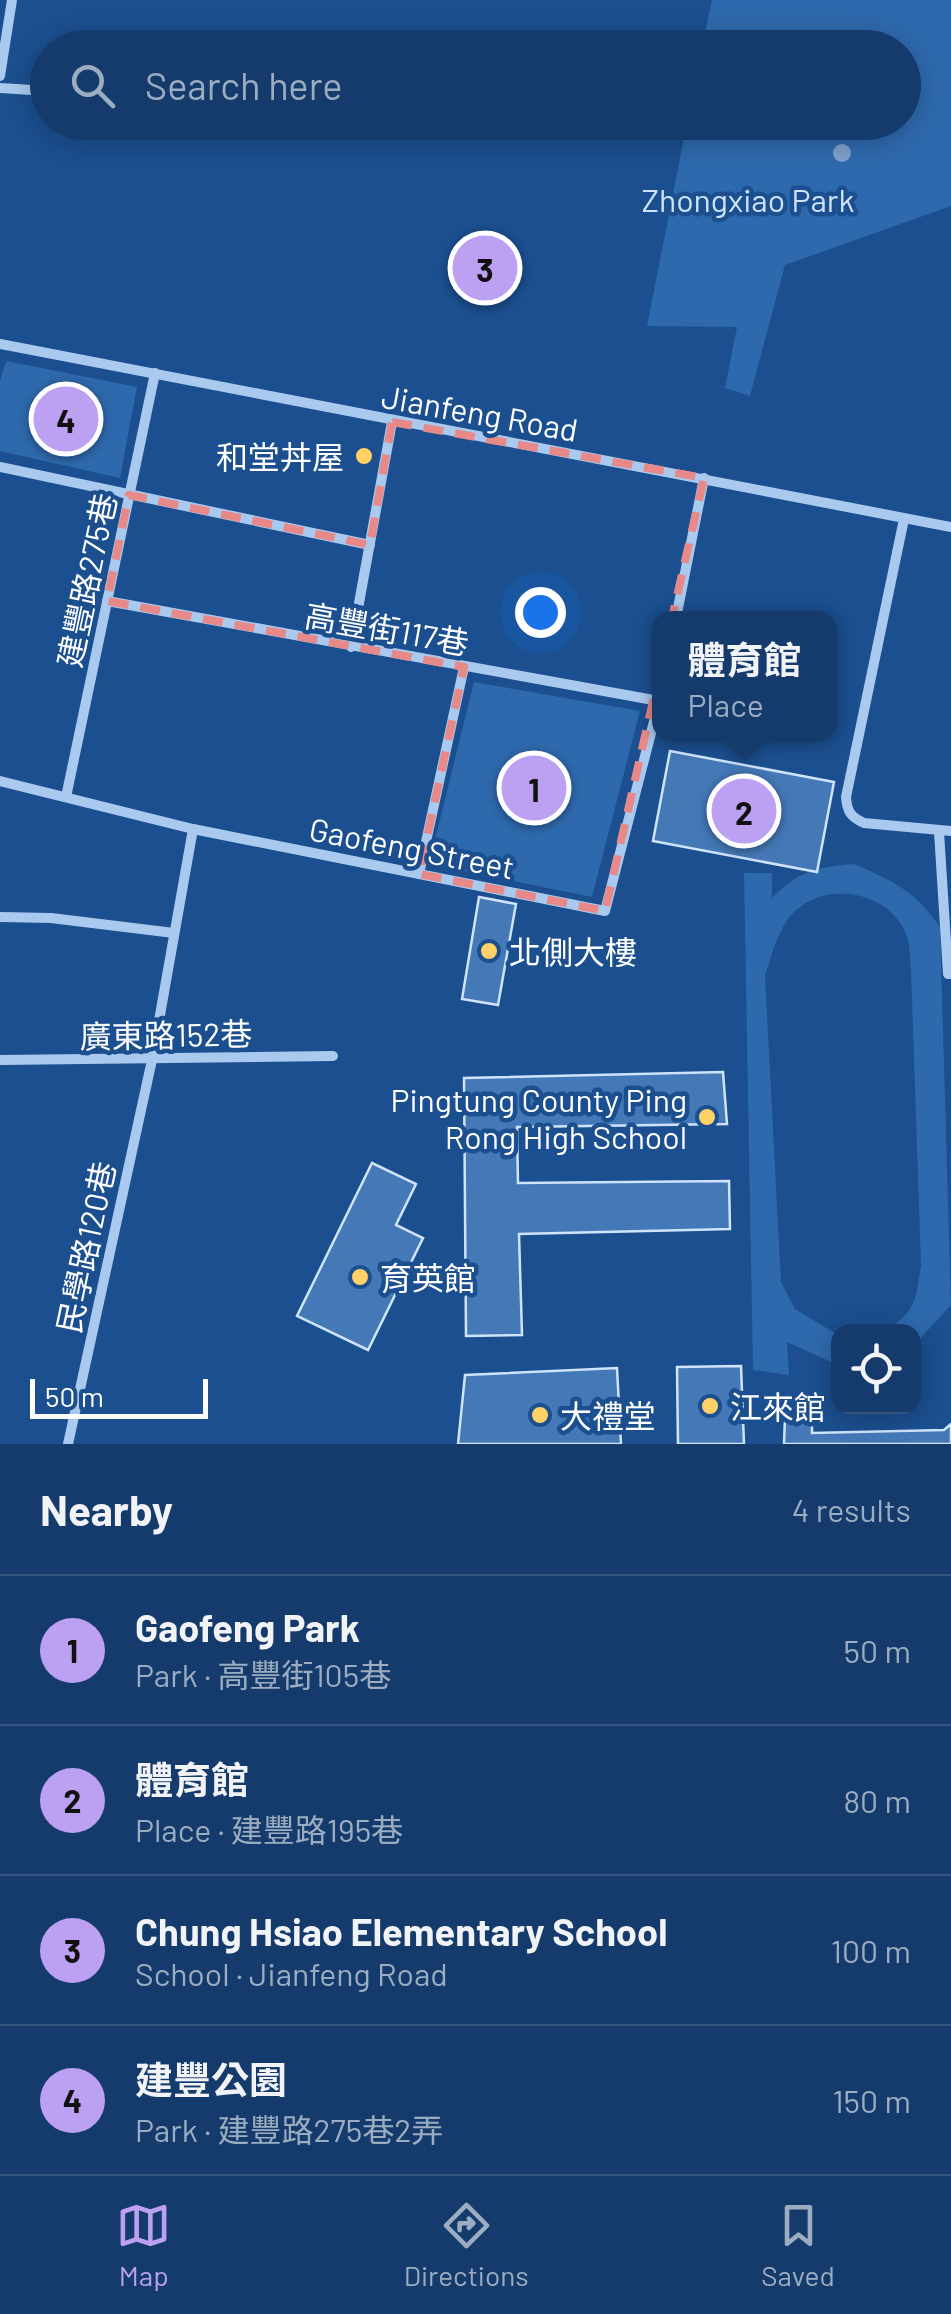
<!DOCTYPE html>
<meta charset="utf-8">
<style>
body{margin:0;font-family:Barlow,"Noto Sans TC",sans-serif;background:#214673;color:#f1f3f6}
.controls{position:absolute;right:30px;bottom:30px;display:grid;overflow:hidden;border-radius:20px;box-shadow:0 5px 25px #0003}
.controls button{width:90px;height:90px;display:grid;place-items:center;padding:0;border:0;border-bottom:2px solid #33557e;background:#143b6b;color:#f1f3f6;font:50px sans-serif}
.scale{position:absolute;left:30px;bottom:25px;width:178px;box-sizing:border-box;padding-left:10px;border:5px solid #fff;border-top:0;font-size:28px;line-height:35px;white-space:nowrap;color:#fff;-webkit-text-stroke:8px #1b4f8f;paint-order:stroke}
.you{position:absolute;left:540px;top:612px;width:35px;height:35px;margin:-25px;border:8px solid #fff;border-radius:50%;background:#1a73e8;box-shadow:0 0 0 15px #1a73e833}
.badge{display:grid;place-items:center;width:65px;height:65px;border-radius:50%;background:#bca0f2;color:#111;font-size:32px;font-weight:700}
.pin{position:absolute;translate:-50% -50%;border:5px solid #fff;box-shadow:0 2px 10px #0006}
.popup{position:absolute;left:652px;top:611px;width:185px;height:130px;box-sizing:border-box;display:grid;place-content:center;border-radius:20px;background:#143b6b;filter:drop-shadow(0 2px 8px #0005);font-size:32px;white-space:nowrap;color:#9dadc1}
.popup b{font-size:38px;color:#f1f3f6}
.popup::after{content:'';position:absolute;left:50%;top:100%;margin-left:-20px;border:20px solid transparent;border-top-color:#143b6b}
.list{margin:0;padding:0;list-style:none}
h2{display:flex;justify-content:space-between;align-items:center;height:130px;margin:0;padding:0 40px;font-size:42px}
h2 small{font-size:32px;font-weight:400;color:#9dadc1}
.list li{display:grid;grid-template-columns:65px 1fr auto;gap:30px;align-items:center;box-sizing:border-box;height:150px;padding:0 40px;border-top:2px solid #33557e}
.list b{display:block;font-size:38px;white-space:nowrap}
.list p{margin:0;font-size:32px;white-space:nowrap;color:#9dadc1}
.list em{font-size:32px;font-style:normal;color:#9dadc1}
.icon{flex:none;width:55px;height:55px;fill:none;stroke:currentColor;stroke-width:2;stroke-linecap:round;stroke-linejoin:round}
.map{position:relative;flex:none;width:951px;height:1444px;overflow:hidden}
.search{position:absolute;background:#143b6b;box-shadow:0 5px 25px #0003;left:30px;right:30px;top:30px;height:110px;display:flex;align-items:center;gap:25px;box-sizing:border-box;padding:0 35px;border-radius:55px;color:#9dadc1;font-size:38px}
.sheet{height:730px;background:#143b6b}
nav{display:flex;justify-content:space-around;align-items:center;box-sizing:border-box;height:140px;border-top:2px solid #33557e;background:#143b6b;font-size:28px;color:#9dadc1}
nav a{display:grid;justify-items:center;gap:5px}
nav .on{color:#bca0f2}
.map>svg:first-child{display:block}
.green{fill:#2e69ad}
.building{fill:#4478b7;stroke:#cfe3fa;stroke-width:2.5}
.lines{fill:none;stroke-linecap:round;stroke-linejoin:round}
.minor{stroke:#a9c9ee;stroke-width:10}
.tree{fill:#7ea0ca}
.marked{fill:none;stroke:#e88989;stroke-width:8;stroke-dasharray:20 12;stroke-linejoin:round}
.poi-dot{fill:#ffd166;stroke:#1b4f8f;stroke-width:4}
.labels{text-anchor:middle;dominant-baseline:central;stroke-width:9;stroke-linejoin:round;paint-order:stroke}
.park-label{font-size:32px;fill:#cfe3fa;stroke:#1b4f8f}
.street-label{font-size:32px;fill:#fff;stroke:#1b4f8f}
.poi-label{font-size:32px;fill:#fff;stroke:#1b4f8f;text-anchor:start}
</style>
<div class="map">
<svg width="951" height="1444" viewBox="0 0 951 1444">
<rect width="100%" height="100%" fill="#1b4f8f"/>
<g class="green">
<polygon points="712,0 951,0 951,206 785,265 750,396 725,388 737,327 647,326 687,123 904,122 904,48 702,47"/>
<polygon points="6,361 137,387 120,478 0,451 0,381"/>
<polygon points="474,682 640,711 592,897 429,864"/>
<path d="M854,864c41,18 60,26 86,63l11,378 -37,40v-13l-31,-1c33,-17 33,-32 38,-66l-10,-296c-1,-9 -1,-21 -3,-30 -16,-50 -89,-62 -120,-20 -12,17 -17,38 -23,57l16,306 14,27 43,26v30l-51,-23 2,33 -36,-5 -9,-497h28v25c26,-27 45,-31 82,-34z"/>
</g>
<g class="building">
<polygon points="670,751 834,782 817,872 653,841"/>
<polygon points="479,897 516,904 498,1005 462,999"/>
<polygon points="723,1072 727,1124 517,1127 518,1183 729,1181 730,1229 519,1234 522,1335 466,1336 464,1078"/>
<polygon points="372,1163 416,1184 396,1225 423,1238 368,1350 297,1316"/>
<polygon points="741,1366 744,1444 678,1444 677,1367"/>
<polygon points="617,1368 621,1444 458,1444 465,1375"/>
<polygon points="793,1414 802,1414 803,1423 812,1423 812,1433 944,1430 951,1424 951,1444 784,1444 785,1416"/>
</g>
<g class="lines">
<g class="minor">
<polyline points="0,76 12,0"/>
<polyline points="0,88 48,91"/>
<polyline points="0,344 951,527"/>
<polyline points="0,467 370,545"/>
<path d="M904,519l-58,278c1,15 5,20 18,26l87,8"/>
<polyline points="107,601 659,701"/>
<polyline points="676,618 704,478"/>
<polyline points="351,647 392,422"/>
<polyline points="0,781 193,829 605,911 659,702"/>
<polyline points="66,797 155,373"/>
<polyline points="939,832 948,974 951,974"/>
<polyline points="419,874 464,667"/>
<polyline points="0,917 51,918 174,933"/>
<polyline points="0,1060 333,1056"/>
<polyline points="68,1444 152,1060 193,829"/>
</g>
</g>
<circle class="tree" cx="842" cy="153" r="9"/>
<path class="marked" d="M392,422l312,56 -99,433 -186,-37 45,-207 -357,-66 22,-106 241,50z"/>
<g class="poi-dot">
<circle cx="364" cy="456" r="10"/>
<circle cx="489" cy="951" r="10"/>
<circle cx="707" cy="1117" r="10"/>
<circle cx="360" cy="1277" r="10"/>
<circle cx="710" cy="1406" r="10"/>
<circle cx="540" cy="1415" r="10"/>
</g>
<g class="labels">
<g class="park-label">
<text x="748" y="199">Zhongxiao Park</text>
</g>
<g class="street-label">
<text transform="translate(480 412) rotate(10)">Jianfeng Road</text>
<text transform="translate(86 580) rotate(-78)">建豐路275巷</text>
<text transform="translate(387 628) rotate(10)">高豐街117巷</text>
<text transform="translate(412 847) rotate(11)">Gaofeng Street</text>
<text transform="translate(166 1034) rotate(-1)">廣東路152巷</text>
<text transform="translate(85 1247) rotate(-78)">民學路120巷</text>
</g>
<g class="poi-label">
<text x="344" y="456" text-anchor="end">和堂丼屋</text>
<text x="509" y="951">北側大樓</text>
<text x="687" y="1099" text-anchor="end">Pingtung County Ping<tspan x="687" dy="37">Rong High School</tspan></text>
<text x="380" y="1277">育英館</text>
<text x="730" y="1406">江來館</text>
<text x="560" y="1415">大禮堂</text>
</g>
</g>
</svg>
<div class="controls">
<button><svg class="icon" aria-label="locate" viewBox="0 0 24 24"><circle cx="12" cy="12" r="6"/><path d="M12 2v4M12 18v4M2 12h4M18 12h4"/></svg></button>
</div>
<div class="scale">50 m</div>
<div class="you"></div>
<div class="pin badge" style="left:534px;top:788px">1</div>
<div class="pin badge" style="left:744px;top:811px">2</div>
<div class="popup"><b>體育館</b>Place</div>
<div class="pin badge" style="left:485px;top:268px">3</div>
<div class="pin badge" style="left:66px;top:419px">4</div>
<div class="search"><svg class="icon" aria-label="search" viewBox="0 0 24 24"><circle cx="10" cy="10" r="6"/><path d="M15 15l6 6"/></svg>Search here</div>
</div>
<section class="sheet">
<h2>Nearby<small>4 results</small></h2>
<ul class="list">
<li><span class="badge">1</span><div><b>Gaofeng Park</b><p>Park · 高豐街105巷</p></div><em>50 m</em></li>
<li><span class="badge">2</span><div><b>體育館</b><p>Place · 建豐路195巷</p></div><em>80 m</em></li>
<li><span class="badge">3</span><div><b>Chung Hsiao Elementary School</b><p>School · Jianfeng Road</p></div><em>100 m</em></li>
<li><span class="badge">4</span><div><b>建豐公園</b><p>Park · 建豐路275巷2弄</p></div><em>150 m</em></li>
</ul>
</section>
<nav>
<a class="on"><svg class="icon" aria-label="map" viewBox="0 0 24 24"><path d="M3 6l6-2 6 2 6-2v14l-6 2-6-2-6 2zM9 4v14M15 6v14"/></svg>Map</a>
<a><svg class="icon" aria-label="directions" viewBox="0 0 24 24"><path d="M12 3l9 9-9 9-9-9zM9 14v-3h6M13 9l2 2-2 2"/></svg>Directions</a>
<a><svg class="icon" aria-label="saved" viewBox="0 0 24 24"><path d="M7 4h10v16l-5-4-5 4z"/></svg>Saved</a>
</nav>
